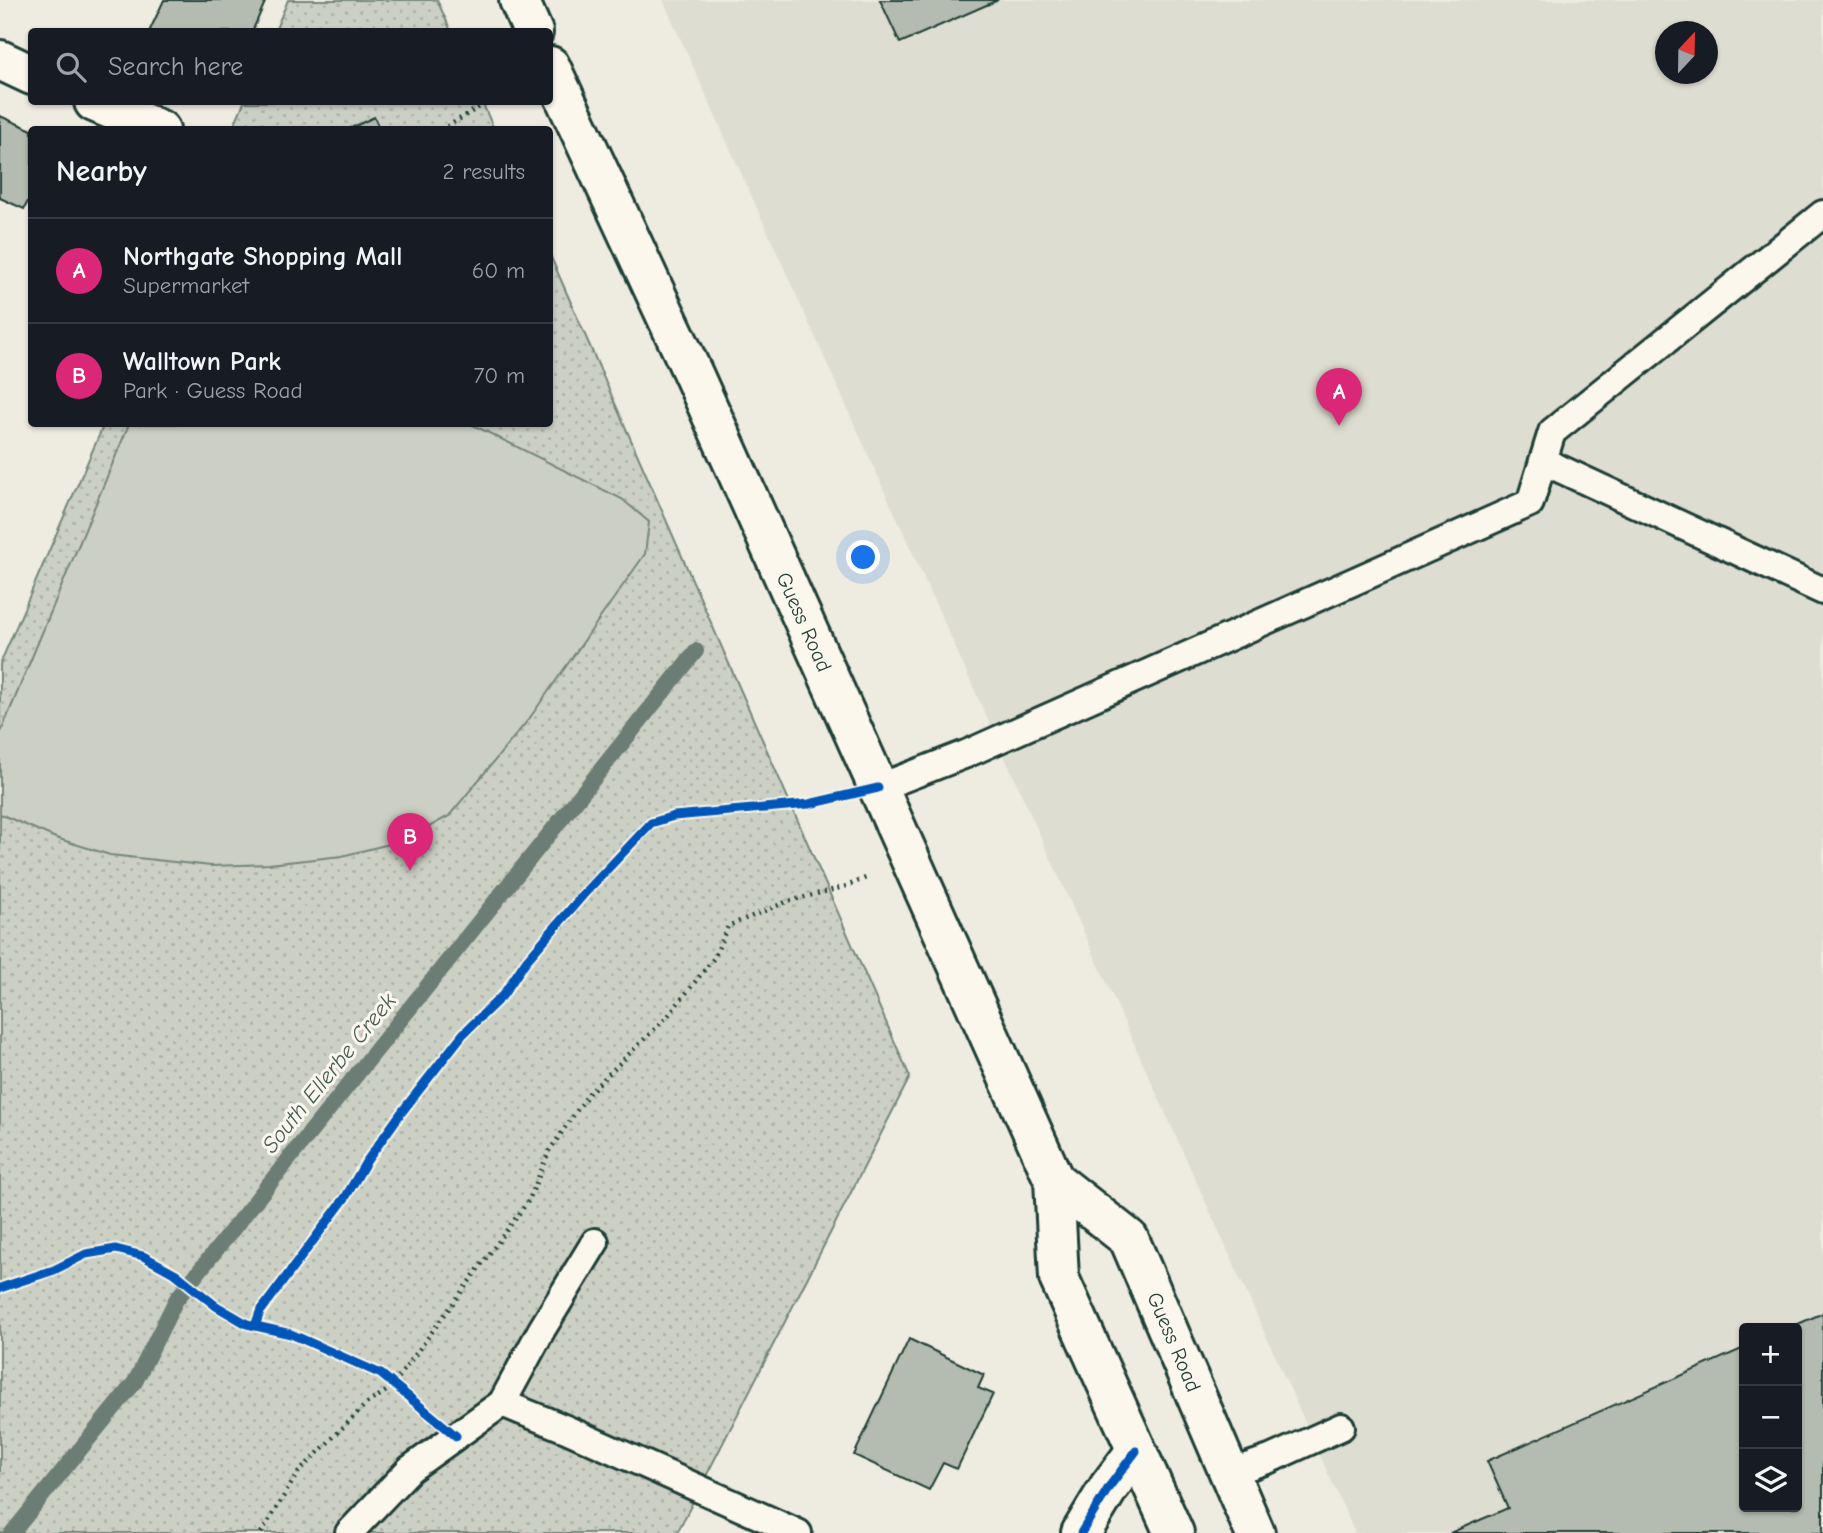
<!DOCTYPE html>
<meta charset="utf-8">
<style>
body{margin:0;font-family:"Comic Neue",sans-serif;background:#242831;color:#f1f3f6}
.controls{position:absolute;right:21px;bottom:21px;display:grid;overflow:hidden;border-radius:7px;box-shadow:0 2px 5px #0004}
.controls button{width:63px;height:63px;display:grid;place-items:center;padding:0;border:0;border-bottom:2px solid #363941;background:#171b24;color:#f1f3f6;font:35px sans-serif}
.compass{position:absolute;left:1655px;top:21px;width:63px;height:63px;border-radius:50%;background:#171b24;box-shadow:0 2px 5px #0004;rotate:22deg}
.you{position:absolute;left:864px;top:558px;width:24px;height:24px;margin:-18px;border:5px solid #fff;border-radius:50%;background:#1a73e8;box-shadow:0 0 0 10px #1a73e833}
.badge{display:grid;place-items:center;width:46px;height:46px;border-radius:50%;background:#db2777;color:#fff;font-size:23px;font-weight:700}
.pin{position:absolute;translate:-50% -58px;filter:drop-shadow(0 2px 4px #0008)}
.pin::after{content:'';position:absolute;top:37px;width:24px;height:21px;background:inherit;clip-path:polygon(0 0,100% 0,50% 100%)}
.list{margin:0;padding:0;list-style:none}
h2{display:flex;justify-content:space-between;align-items:center;height:91px;margin:0;padding:0 28px;font-size:30px}
h2 small{font-size:23px;font-weight:400;color:#9ea1a6}
.list li{display:grid;grid-template-columns:46px 1fr auto;gap:21px;align-items:center;box-sizing:border-box;height:105px;padding:0 28px;border-top:2px solid #363941}
.list b{display:block;font-size:26px;white-space:nowrap}
.list p{margin:0;font-size:23px;white-space:nowrap;color:#9ea1a6}
.list em{font-size:23px;font-style:normal;color:#9ea1a6}
.icon{flex:none;width:38px;height:38px;fill:none;stroke:currentColor;stroke-width:2;stroke-linecap:round;stroke-linejoin:round}
.map{position:relative;flex:none;width:1823px;height:1533px;overflow:hidden}
.search{position:absolute;background:#171b24;box-shadow:0 2px 5px #0004;left:28px;top:28px;width:525px;height:77px;display:flex;align-items:center;gap:18px;box-sizing:border-box;padding:0 24px;border-radius:7px;color:#9ea1a6;font-size:26px}
.panel{position:absolute;background:#171b24;box-shadow:0 2px 5px #0004;left:28px;top:126px;width:525px;height:301px;border-radius:7px}
.map>svg:first-child{display:block}
.built{fill:#ddddd2;fill-rule:evenodd}
.park{fill:url(#park-dots);stroke:#75867c;stroke-width:2}
.pitch{fill:#cbcfc4;stroke:#75867c;stroke-width:2}
.lines{fill:none;stroke-linecap:round;stroke-linejoin:round}
.stream{stroke:#6c7d74;stroke-width:16}
.building{fill:#b4bbb0;stroke:#1f3d34;stroke-width:2}
.service-casing{stroke:#1f3d34;stroke-width:32}
.minor-casing{stroke:#1f3d34;stroke-width:44}
.secondary-casing{stroke:#1f3d34;stroke-width:44}
.path{stroke:#1f3d34;stroke-width:4.5;stroke-dasharray:2 5;stroke-linecap:butt}
.service{stroke:#fbf7ec;stroke-width:26}
.minor{stroke:#fbf7ec;stroke-width:38}
.secondary{stroke:#fbf7ec;stroke-width:38}
.cycleway-casing{stroke:#fbf7ec;stroke-width:13}
.cycleway{stroke:#0057b8;stroke-width:9}
.labels{text-anchor:middle;dominant-baseline:central;stroke-width:6;stroke-linejoin:round;paint-order:stroke}
.street-label{font-size:21px;fill:#1f3d34;stroke:#fbf7ec}
.water-label{font-size:23px;font-style:italic;fill:#455d54;stroke:#fbf7ec}
</style>
<div class="map">
<svg width="1823" height="1533" viewBox="0 0 1823 1533">
<defs>
<pattern id="park-dots" width="8" height="8" patternUnits="userSpaceOnUse" patternTransform="scale(1.75)"><rect width="8" height="8" fill="#cbcfc4"/><path d="M2 2h.1M6 6h.1" fill="none" stroke="#aeb3a9" stroke-width="1.8" stroke-linecap="round"/></pattern>
</defs>
<rect width="100%" height="100%" fill="#eeece1"/>
<filter id="ink" filterUnits="userSpaceOnUse"><feTurbulence type="fractalNoise" baseFrequency=".0143" numOctaves="2"/><feDisplacementMap in="SourceGraphic" scale="14" xChannelSelector="R" yChannelSelector="G"/><feConvolveMatrix kernelMatrix="1 2 1 2 8 2 1 2 1" color-interpolation-filters="sRGB"/></filter>
<g filter="url(#ink)">
<path class="built" d="M663,0h1160v1533h-468zM1666,32h42v42h-42zM1744,1328h53v179h-53z"/>
<g class="park">
<polygon points="288,0 437,0 451,31 275,31"/>
<polygon points="244,102 482,102 494,129 232,130"/>
<polygon points="550,255 910,1077 677,1533 0,1533 0,664 104,424 550,424"/>
</g>
<polygon class="pitch" points="129,424 471,424 622,499 649,522 645,554 529,719 449,816 405,840 342,856 269,864 211,866 110,855 56,838 0,814 0,734"/>
<g class="lines">
<polyline class="stream" points="12,1533 135,1382 176,1300 696,651"/>
</g>
<g class="building">
<polygon points="164,0 266,0 252,32 149,32"/>
<polygon points="880,0 998,0 900,43"/>
<polygon points="0,116 32,130 32,194 24,209 0,198"/>
<polygon points="374,117 380,130 347,130"/>
<polygon points="1823,1313 1823,1533 1450,1533 1508,1508 1487,1461 1744,1348 1744,1507 1797,1507 1797,1328 1789,1328"/>
<polygon points="909,1339 984,1375 978,1388 993,1394 957,1469 943,1463 929,1490 854,1455"/>
</g>
<g class="lines">
<defs>
<g id="service">
<polyline points="1543,461 1823,591"/>
<polyline points="878,788 966,754 1530,503 1552,432 1823,214"/>
<polyline points="502,1403 566,1429 798,1533"/>
<polyline points="1229,1473 1270,1459 1341,1427"/>
<polyline points="349,1533 410,1469 502,1403 542,1329 595,1242"/>
</g>
<g id="minor">
<polyline points="0,60 32,75"/>
<polyline points="94,102 160,130"/>
<polyline points="1081,1533 1109,1487 1136,1451"/>
</g>
<g id="secondary">
<polyline points="519,0 533,32"/>
<polyline points="550,66 694,376 1054,1180 1059,1278 1174,1533"/>
<polyline points="1054,1180 1129,1239 1255,1533"/>
</g>
</defs>
<use href="#service" class="service-casing"/>
<use href="#minor" class="minor-casing"/>
<use href="#secondary" class="secondary-casing"/>
<g class="path">
<polyline points="441,130 488,102"/>
<polyline points="261,1533 298,1473 366,1404 394,1386 401,1374 529,1200 549,1151 589,1093 668,1016 714,958 728,926 786,902 847,886 868,877"/>
</g>
<use href="#service" class="service"/>
<use href="#minor" class="minor"/>
<use href="#secondary" class="secondary"/>
<defs>
<g id="cycleway">
<polyline points="0,1288 54,1270 86,1254 116,1249 143,1256 176,1274 216,1306 247,1324 291,1334 381,1374 456,1436"/>
<polyline points="255,1326 260,1312 345,1198 366,1162 401,1113 463,1034 503,995 526,961 583,895 651,823 674,816 809,804 878,788"/>
<polyline points="1081,1533 1109,1487 1136,1451"/>
</g>
</defs>
<use href="#cycleway" class="cycleway-casing"/>
<use href="#cycleway" class="cycleway"/>
</g>
</g>
<g class="labels">
<g class="street-label">
<text transform="translate(804 622) rotate(66)">Guess Road</text>
<text transform="translate(1174 1342) rotate(67)">Guess Road</text>
</g>
<g class="water-label">
<text transform="translate(329 1073) rotate(-51)">South Ellerbe Creek</text>
</g>
</g>
</svg>
<div class="controls">
<button>+</button>
<button>−</button>
<button><svg class="icon" aria-label="layers" viewBox="0 0 24 24"><path d="M12 4l9 5-9 5-9-5zM3 14l9 5 9-5"/></svg></button>
</div>
<svg class="compass" viewBox="-18 -18 36 36"><path d="M0-13l5 13h-10z" fill="#e53935"/><path d="M0 13l5-13h-10z" fill="#9ea1a6"/></svg>
<div class="you"></div>
<div class="pin badge" style="left:1339px;top:426px">A</div>
<div class="pin badge" style="left:410px;top:871px">B</div>
<div class="search"><svg class="icon" aria-label="search" viewBox="0 0 24 24"><circle cx="10" cy="10" r="6"/><path d="M15 15l6 6"/></svg>Search here</div>
<section class="panel">
<h2>Nearby<small>2 results</small></h2>
<ul class="list">
<li><span class="badge">A</span><div><b>Northgate Shopping Mall</b><p>Supermarket</p></div><em>60 m</em></li>
<li><span class="badge">B</span><div><b>Walltown Park</b><p>Park · Guess Road</p></div><em>70 m</em></li>
</ul>
</section>
</div>
